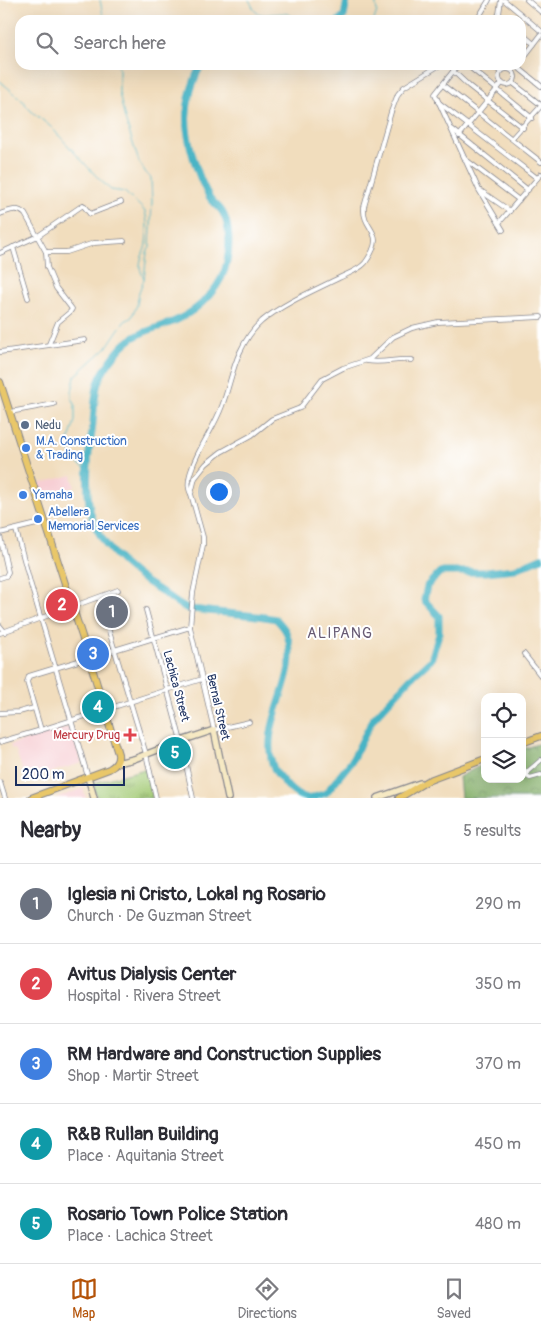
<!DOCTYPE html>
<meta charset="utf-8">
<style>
body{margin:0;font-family:Pangolin,sans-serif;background:#f7f7f7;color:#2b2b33}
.controls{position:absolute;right:15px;bottom:15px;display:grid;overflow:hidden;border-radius:10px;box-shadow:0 5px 20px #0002}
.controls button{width:45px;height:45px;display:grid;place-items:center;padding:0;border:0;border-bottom:1px solid #e1e1e2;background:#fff;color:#2b2b33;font:25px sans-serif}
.scale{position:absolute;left:15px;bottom:12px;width:110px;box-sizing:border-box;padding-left:5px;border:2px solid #1b2f5e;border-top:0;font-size:14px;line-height:18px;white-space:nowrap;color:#1b2f5e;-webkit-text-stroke:4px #fff;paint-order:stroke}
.you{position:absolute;left:218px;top:491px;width:18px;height:18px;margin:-12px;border:4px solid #fff;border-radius:50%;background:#1a73e8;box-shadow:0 0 0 8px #1a73e833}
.badge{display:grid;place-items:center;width:32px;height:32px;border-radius:50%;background:#b45309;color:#fff;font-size:16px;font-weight:700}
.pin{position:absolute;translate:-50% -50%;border:2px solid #fff;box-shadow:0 1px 5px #0006}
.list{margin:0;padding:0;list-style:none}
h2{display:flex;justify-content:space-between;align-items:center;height:65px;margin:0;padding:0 20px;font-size:21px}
h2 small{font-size:16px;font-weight:400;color:#7c7c81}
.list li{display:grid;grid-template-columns:32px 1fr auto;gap:15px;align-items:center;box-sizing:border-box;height:80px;padding:0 20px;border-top:1px solid #e1e1e2}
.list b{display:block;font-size:19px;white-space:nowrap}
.list p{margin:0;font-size:16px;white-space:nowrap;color:#7c7c81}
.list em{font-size:16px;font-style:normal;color:#7c7c81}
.icon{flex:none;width:28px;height:28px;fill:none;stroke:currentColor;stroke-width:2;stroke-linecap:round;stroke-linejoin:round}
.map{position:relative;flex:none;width:541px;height:798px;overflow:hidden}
.search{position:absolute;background:#fff;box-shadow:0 5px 20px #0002;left:15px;right:15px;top:15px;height:55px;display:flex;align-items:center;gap:12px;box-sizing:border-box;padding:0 18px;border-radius:15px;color:#7c7c81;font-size:19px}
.sheet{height:465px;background:#fff}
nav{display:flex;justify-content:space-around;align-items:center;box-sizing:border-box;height:70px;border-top:1px solid #e1e1e2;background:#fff;font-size:14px;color:#7c7c81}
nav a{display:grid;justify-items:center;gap:2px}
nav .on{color:#b45309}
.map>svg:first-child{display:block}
.built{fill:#f7cfd4}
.grass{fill:url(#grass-tufts);stroke:#607d6a}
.forest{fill:url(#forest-crowns);stroke:#4f6f63}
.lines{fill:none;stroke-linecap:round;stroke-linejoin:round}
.stream{stroke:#48b4c5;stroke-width:1}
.river{stroke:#48b4c5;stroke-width:7}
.minor-casing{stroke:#86868e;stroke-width:5.5}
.secondary-casing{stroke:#86868e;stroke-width:8}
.primary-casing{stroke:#86868e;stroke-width:8}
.trunk-casing{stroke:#86868e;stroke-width:8}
.minor{stroke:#fff;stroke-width:4}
.secondary{stroke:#f6e9c3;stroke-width:5.5}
.primary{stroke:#e9c769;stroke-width:6}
.trunk{stroke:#e9c769;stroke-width:6}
.service-dot{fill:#5c6f8a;stroke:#fff;stroke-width:2}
.shop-dot{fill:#3f7fe0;stroke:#fff;stroke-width:2}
.health-dot{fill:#e0444e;stroke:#fff;stroke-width:2}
.labels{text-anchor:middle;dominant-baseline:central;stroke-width:4;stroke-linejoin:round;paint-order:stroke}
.service-label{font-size:12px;fill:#4e5e75;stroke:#fff;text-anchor:start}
.shop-label{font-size:12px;fill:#366cbe;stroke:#fff;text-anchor:start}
.street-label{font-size:12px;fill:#1b2f5e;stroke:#fff}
.health-label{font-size:12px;fill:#be3a42;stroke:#fff;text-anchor:end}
.quarter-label{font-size:15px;letter-spacing:1px;fill:#675a73;stroke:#fff}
</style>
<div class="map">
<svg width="541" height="798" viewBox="0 0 541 798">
<defs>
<pattern id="grass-tufts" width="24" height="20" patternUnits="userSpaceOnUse" patternTransform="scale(1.25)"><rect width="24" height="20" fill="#a4cb77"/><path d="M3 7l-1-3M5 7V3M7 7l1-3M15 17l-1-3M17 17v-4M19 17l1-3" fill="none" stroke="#85a565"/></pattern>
<pattern id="forest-crowns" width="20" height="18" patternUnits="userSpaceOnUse" patternTransform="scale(1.25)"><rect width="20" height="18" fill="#83af68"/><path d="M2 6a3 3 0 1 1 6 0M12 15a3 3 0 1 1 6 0" fill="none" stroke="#6a8f59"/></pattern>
</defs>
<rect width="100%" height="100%" fill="#fff"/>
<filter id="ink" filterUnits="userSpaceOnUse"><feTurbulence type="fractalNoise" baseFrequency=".02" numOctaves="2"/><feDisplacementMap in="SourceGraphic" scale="10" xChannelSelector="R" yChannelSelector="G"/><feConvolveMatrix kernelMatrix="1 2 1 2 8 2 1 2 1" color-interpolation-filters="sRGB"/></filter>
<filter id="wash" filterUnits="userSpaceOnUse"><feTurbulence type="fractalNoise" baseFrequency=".0096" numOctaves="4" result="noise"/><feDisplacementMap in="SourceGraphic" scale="20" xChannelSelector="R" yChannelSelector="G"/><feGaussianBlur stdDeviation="1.12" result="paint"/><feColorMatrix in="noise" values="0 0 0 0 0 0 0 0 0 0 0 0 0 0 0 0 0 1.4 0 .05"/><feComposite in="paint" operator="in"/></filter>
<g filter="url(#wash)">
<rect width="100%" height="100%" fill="#f1ddbd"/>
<g class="built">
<polygon points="72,475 75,487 41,496 38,484"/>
<polygon points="69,727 82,763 26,780 15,749 12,749 10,745"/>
<polygon points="83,788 86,798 57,798"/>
</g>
<polygon class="grass" points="145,769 153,798 97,798 93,783"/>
<polygon class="forest" points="541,743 541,798 461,798 459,777 485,763 485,779 522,779 522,749"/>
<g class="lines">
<g class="stream">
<polyline points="100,0 104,20"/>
<path d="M249,0c2,3 4,8 6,11 9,10 32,-6 41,9"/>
<polyline points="374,20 377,11 375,0"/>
<path d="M0,81l21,18 9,11 21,17 47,51 13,12 14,2c5,7 16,13 20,20 3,8 2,23 1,32 -2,12 -11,19 -2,34"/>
<polyline points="88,470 77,463 69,450 68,443 75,421 75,404 72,398 72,392 75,376 106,348 118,330 125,321 131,318 137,305 139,292 144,279 147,252 150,247 152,202 151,178 146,173 139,162 125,119 119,93 119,68 118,65"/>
</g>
<g class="river">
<polyline points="339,20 344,16 347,0"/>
<path d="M201,65c-7,13 -13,32 -14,47 -3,24 11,66 23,86 4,6 10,9 13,15 7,13 7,34 4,48 -4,25 -27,48 -50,59 -16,8 -36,10 -51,23 -9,8 -24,28 -28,40 -4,13 -4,35 -6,49 -4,22 -6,49 -3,72 5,38 40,69 72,87 7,5 18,15 25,17 4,2 10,1 15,2 25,4 50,4 75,9 4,4 9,9 11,15 15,45 -31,90 -13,135 2,4 6,8 9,12 8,10 13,14 24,17"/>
<polyline points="241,65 246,65"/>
<polyline points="311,798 326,793 351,762 373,719 411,678 431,660 439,634 439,616 424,600 427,586 440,572 486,572 515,569 541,558"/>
</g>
</g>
</g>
<g filter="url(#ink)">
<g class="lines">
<defs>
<g id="minor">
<polyline points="504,0 541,31"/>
<polyline points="527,0 541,12"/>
<polyline points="499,14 506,20"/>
<polyline points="477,20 489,0"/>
<polyline points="495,20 499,14 501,0"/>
<polyline points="521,33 534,44"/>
<polyline points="521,61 541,35"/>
<polyline points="458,65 435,94 479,190 503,230"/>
<polyline points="467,65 532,118"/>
<polyline points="491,65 501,72"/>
<polyline points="515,65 541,86"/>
<circle cx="507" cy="77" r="8"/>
<polyline points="453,71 469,86 523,128"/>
<polyline points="513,83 541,105"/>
<polyline points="443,85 541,162"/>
<polyline points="438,102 537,178"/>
<polyline points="452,129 528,190"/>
<polyline points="459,136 502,83"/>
<polyline points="512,138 541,106"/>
<polyline points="465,159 519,200"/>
<polyline points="481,191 510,211"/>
<path d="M0,214c10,-3 17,-8 25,0l21,38h21l27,-9 30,-2"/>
<polyline points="499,223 541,174"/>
<polyline points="13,247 28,298"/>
<polyline points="46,252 47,267 56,288 72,309 70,312 58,322 49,344"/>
<polyline points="0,253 38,236 83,205 90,214 121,202"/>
<polyline points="0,352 85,340"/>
<path d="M367,361c17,3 30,-3 45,-1"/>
<polyline points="10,412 54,404"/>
<path d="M191,494c-5,-8 -2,-18 1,-26 7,-21 22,-40 30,-62 7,-18 10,-37 18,-54 5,-11 13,-23 22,-31 22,-18 51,-30 77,-43 8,-4 20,-8 26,-15 24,-33 -3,-31 -1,-56l27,-95 7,-18 6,-7 36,-22"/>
<polyline points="16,530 30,582 88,777"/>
<polyline points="0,533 45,522"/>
<polyline points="0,536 8,572 6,576 0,578"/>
<polyline points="99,598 146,754 156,798"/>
<polyline points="146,610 181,741 193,798"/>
<polyline points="0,626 5,632"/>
<polyline points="0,633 118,590"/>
<polyline points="524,654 541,676"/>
<polyline points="0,713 19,712 34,708"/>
<polyline points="249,722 214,730 190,627 193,593 203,545 203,537 191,494 195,478 206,464 221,452 252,435 272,419 300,408 322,379 343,368 370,359 393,337 412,328 438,322 541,317"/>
<polyline points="41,730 27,682 29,676 190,627"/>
<polyline points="0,742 41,730 202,679"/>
<polyline points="541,760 527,772 527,776 530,778 541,775"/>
<polyline points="0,782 5,798"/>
</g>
<g id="secondary">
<polyline points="117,763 134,759 181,741 214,730 228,798"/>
<polyline points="88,777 94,798"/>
<polyline points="377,798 420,783"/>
</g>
<g id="primary">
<polyline points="522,743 541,736"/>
<polyline points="399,798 427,781 485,759"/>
</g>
<path id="trunk" d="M0,382l89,276 29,96c1,7 -3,12 -9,15l-78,29"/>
</defs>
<use href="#minor" class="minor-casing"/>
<use href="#secondary" class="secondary-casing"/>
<use href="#primary" class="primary-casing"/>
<use href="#trunk" class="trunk-casing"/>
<use href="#minor" class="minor"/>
<use href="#secondary" class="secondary"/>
<use href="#primary" class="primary"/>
<use href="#trunk" class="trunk"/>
</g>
</g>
<circle class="service-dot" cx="25" cy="425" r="5"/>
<g class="shop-dot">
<circle cx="26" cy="448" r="5"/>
<circle cx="23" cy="495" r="5"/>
<circle cx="38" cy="519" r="5"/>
</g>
<path class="health-dot" d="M127.5 727.5h5v5h5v5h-5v5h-5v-5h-5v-5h5z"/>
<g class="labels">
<g class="service-label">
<text x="35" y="425">Nedu</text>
</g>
<g class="shop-label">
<text x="36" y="441">M.A. Construction<tspan x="36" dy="14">&amp; Trading</tspan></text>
<text x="33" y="495">Yamaha</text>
<text x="48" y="512">Abellera<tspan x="48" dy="14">Memorial Services</tspan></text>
</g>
<g class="street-label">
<text transform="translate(176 686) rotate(75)">Lachica Street</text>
<text transform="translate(218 707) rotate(77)">Bernal Street</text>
</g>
<g class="health-label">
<text x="120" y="735">Mercury Drug</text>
</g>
<g class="quarter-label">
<text x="340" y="633">ALIPANG</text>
</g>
</g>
</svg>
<div class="controls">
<button><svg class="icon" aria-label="locate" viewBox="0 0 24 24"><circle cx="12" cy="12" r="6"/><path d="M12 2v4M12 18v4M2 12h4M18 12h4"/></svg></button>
<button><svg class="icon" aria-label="layers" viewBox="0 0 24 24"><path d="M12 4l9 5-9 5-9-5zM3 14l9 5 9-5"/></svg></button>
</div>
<div class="scale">200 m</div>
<div class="you"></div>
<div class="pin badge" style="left:112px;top:612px;background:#6b7280">1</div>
<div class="pin badge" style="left:62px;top:605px;background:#e0444e">2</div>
<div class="pin badge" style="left:93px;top:654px;background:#3f7fe0">3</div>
<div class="pin badge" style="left:98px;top:707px;background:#0f9aa8">4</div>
<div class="pin badge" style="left:175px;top:753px;background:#0f9aa8">5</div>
<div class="search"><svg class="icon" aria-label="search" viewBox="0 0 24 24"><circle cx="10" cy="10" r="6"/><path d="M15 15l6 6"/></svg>Search here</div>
</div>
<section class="sheet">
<h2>Nearby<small>5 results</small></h2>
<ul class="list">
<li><span class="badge" style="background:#6b7280">1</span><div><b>Iglesia ni Cristo, Lokal ng Rosario</b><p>Church · De Guzman Street</p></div><em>290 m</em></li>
<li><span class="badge" style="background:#e0444e">2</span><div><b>Avitus Dialysis Center</b><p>Hospital · Rivera Street</p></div><em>350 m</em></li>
<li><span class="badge" style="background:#3f7fe0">3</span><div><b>RM Hardware and Construction Supplies</b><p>Shop · Martir Street</p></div><em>370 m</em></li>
<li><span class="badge" style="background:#0f9aa8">4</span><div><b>R&amp;B Rullan Building</b><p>Place · Aquitania Street</p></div><em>450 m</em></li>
<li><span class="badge" style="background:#0f9aa8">5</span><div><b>Rosario Town Police Station</b><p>Place · Lachica Street</p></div><em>480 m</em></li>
</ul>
</section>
<nav>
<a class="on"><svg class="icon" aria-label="map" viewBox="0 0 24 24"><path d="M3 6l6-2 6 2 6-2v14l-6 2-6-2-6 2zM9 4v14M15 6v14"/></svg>Map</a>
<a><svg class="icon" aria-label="directions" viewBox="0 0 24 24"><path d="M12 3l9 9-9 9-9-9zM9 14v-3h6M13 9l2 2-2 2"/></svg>Directions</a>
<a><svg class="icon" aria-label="saved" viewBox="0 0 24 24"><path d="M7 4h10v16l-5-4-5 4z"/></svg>Saved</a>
</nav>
